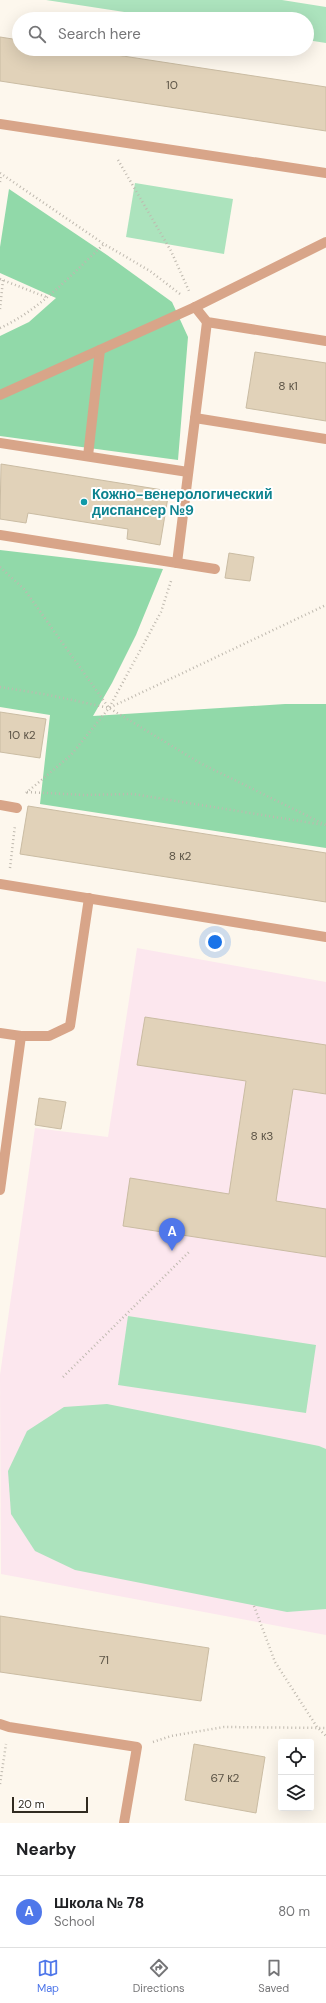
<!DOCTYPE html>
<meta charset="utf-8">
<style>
body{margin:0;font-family:"DM Sans",sans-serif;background:#f2f2f2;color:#202124}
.controls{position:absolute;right:12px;bottom:12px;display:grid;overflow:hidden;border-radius:4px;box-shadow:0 4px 16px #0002}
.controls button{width:36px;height:36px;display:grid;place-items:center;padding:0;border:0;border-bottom:1px solid #e0e0e0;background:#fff;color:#202124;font:20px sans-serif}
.scale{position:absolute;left:12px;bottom:10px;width:76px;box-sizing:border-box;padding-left:4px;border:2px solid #312b21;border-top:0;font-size:11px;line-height:14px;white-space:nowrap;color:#312b21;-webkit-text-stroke:3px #fff;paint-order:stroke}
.you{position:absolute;left:215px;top:942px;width:14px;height:14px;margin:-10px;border:3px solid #fff;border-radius:50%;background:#1a73e8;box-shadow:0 0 0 6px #1a73e833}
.badge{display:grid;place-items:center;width:26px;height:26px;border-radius:50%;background:#4f77ea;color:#fff;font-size:13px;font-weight:700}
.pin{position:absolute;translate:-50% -33px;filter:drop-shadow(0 1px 2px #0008)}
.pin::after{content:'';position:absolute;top:21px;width:14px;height:12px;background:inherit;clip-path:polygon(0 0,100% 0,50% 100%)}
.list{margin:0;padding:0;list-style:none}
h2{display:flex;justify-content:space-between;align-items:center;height:52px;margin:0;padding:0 16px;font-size:17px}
h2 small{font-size:13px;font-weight:400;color:#757577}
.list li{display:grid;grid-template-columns:26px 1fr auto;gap:12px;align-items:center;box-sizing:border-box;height:72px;padding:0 16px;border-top:1px solid #e0e0e0}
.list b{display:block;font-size:15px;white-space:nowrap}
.list p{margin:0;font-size:13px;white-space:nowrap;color:#757577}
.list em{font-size:13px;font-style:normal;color:#757577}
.icon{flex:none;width:22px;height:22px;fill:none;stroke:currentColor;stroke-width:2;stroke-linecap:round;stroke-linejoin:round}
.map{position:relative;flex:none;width:326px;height:1823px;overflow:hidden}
.search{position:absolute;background:#fff;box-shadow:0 4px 16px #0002;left:12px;right:12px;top:12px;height:44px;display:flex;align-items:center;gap:10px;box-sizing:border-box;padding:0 14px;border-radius:22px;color:#757577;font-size:15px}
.sheet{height:124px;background:#fff}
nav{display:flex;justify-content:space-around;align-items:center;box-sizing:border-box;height:56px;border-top:1px solid #e0e0e0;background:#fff;font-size:11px;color:#757577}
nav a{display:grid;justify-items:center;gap:2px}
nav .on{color:#4f77ea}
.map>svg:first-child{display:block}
.education{fill:#fce7ee}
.green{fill:#ace3bd}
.forest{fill:#91d9a9}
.building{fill:#e1d2b9;stroke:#cabca3}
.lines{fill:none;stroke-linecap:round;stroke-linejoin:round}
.path{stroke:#bfb9af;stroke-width:2.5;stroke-dasharray:1 3;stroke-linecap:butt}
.lane{stroke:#d8a589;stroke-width:10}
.culture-dot{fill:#0f9aa8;stroke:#fff;stroke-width:1.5}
.labels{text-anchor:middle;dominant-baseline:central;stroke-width:4;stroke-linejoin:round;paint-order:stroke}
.number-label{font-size:12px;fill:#5d5547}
.culture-label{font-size:14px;font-weight:bold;fill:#0d838f;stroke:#fff;text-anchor:start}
</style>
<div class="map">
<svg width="326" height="1823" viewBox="0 0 326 1823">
<rect width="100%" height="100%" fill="#fdf7ed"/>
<polygon class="education" points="137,948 326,982 326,1635 1,1574 0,1375 35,1128 108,1137"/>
<g class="green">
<polygon points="46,0 282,0 326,7 326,43 307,40 307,19 170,19"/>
<polygon points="135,183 233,199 224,254 126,237"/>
<polygon points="128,1316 316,1345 306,1413 118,1385"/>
<polygon points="107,1404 319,1446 326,1449 326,1609 287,1612 75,1570 35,1551 11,1514 8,1471 27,1431 64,1407"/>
</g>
<g class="forest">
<polygon points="9,189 107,255 172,302 188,337 178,460 0,436 0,336 29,322 56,298 0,273 0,247"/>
<polygon points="0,550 163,569 136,635 112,683 93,716 285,704 326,704 326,848 40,804 50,715 0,707"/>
</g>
<g class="building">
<polygon points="0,37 19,40 19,49 77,49 326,87 326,131 0,81"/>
<polygon points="255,352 326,363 326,421 246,408"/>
<polygon points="1,464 169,491 160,545 127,539 128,529 28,513 26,523 0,519"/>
<polygon points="229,553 254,557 250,581 225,578"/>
<polygon points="0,712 46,719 40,758 0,752"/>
<polygon points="28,806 326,853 326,902 20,854"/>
<polygon points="145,1017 326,1045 326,1094 293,1089 276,1201 326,1209 326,1257 123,1226 130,1178 229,1194 246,1081 137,1065"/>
<polygon points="39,1098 66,1102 61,1129 35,1125"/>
<polygon points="0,1616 209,1648 201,1701 0,1672"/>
<polygon points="194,1744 265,1757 256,1813 185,1800"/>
</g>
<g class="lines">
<g class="path">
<polyline points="118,160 171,251 189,291"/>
<polyline points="0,173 104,244 150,271 180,294"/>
<polyline points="0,182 1,174"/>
<polyline points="0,279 46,297"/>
<polyline points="0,309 3,280"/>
<path d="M0,328c40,-18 72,-54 104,-84"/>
<polyline points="0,567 24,589 109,708 200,763 326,825"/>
<polyline points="0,687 49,695 109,708 326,605"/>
<polyline points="27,792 84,795 133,794 324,825"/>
<polyline points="26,793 71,755 109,708 161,612 171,581"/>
<polyline points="10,868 15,825"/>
<polyline points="63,1377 189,1252"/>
<polyline points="254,1606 275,1662 317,1727 326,1736"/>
<polyline points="153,1742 171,1736 224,1727 326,1728"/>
<polyline points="0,1784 6,1744"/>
</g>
<g class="lane">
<polyline points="0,124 326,173"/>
<polyline points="195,307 207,322 326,341"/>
<polyline points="0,395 195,307 326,242"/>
<polyline points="195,418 326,439"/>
<polyline points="0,443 188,472"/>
<polyline points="88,456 100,350"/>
<polyline points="0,535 177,563 207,322"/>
<polyline points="177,563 215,569"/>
<polyline points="0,805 17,808"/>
<polyline points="0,884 326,937"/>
<polyline points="0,1033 21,1036 49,1036 70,1026 89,898"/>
<polyline points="0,1190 21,1036"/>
<polyline points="0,1724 9,1727 137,1747 124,1823"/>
</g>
</g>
<circle class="culture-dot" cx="84" cy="502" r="4"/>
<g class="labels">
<g class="number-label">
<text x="172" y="85">10</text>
<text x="288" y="386">8 к1</text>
<text x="22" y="735">10 к2</text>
<text x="180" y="856">8 к2</text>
<text x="262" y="1136">8 к3</text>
<text x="104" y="1660">71</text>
<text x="225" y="1778">67 к2</text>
</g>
<g class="culture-label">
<text x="92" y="494">Кожно-венерологический<tspan x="92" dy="16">диспансер №9</tspan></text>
</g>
</g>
</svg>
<div class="controls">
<button><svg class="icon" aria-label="locate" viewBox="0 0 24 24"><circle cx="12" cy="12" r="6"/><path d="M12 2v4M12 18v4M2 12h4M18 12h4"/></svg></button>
<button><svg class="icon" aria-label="layers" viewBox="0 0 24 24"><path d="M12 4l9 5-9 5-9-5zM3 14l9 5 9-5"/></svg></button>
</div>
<div class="scale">20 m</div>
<div class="you"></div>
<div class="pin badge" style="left:172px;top:1251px">A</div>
<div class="search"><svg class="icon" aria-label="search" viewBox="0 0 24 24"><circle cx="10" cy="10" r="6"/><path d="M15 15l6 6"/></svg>Search here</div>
</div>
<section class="sheet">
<h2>Nearby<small></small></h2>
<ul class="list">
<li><span class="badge">A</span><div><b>Школа № 78</b><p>School</p></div><em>80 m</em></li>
</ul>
</section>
<nav>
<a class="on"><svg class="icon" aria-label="map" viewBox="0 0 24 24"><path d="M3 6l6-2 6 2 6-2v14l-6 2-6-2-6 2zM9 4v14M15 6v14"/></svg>Map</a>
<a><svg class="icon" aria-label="directions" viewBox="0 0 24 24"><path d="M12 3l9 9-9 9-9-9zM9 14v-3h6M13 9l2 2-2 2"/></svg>Directions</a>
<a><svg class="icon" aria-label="saved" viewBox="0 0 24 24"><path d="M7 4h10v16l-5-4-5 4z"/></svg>Saved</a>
</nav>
